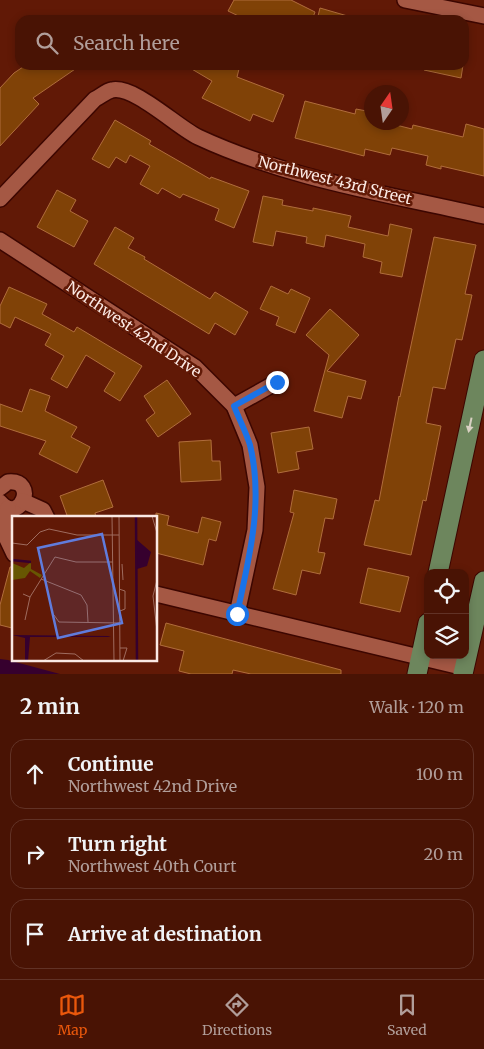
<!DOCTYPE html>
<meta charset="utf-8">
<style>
body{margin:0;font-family:Merriweather,serif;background:#532013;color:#f1f3f6}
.controls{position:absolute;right:15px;bottom:15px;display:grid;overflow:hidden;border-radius:10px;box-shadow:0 2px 8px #0003}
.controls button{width:45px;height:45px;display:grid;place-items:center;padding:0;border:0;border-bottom:1px solid #613226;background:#491304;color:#f1f3f6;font:25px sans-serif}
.compass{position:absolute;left:364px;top:85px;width:45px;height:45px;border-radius:50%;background:#491304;box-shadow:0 2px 8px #0003;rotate:13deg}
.stop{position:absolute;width:15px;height:15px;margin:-11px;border:4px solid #1a73e8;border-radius:50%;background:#fff}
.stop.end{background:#1a73e8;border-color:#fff;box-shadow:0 1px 5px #0008}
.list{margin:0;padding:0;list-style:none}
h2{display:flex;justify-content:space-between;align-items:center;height:65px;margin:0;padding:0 20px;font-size:21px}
h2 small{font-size:16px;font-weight:400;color:#b19e9a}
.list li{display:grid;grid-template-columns:32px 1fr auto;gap:15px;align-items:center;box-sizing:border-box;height:70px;margin:0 10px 10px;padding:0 10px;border:1px solid #613226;border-radius:15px}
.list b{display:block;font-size:19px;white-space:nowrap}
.list p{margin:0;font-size:16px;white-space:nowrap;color:#b19e9a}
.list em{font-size:16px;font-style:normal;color:#b19e9a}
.icon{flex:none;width:28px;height:28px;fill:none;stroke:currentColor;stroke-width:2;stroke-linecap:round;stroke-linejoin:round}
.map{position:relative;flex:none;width:484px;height:674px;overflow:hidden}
.search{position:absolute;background:#491304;box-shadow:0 2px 8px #0003;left:15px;right:15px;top:15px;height:55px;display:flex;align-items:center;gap:12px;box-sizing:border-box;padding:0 18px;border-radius:15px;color:#b19e9a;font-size:19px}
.sheet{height:305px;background:#491304}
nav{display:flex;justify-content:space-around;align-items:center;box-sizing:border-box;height:70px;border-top:1px solid #613226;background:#491304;font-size:14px;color:#b19e9a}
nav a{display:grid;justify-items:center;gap:2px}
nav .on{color:#ea580c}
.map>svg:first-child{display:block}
.water{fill:#36002e}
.building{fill:#804207;stroke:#b06d3c}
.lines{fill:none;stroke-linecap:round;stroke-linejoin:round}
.minor-casing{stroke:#3c0600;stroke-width:18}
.major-casing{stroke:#3c0600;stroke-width:21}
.minor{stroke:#a55844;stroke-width:15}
.major{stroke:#6d865d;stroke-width:19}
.oneway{fill:#d8d0c2}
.route{stroke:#1a73e8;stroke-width:6}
.labels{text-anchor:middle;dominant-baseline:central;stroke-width:5;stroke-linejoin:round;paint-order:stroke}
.street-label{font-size:15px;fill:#fbe9e4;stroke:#611906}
.inset-river{fill:none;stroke:#36002e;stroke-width:2.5}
.inset-road{fill:none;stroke:#9f6c5f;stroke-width:1}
.view{fill:#607cdc;fill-opacity:0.15;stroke:#607cdc;stroke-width:2.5}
.inset-edge{fill:none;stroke:#fbe9e4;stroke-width:2.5}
</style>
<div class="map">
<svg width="484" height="674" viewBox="0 0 484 674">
<rect width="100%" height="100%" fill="#611906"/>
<polygon class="water" points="0,659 8,660 60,674 0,674"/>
<g class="building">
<polygon points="234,0 291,0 315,12 312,20 247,20 228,11"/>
<polygon points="320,8 351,17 351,20 317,20"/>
<polygon points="26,65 81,65 33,98 39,104 0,146 0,88 14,73"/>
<polygon points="185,65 240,65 237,77 284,95 273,122 253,114 250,121 202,98 212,81"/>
<polygon points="425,65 463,65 461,78 424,70"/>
<polygon points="305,101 355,114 356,109 372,112 372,122 384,122 412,129 413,125 463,137 466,124 484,129 484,176 441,166 441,169 426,165 428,156 392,148 390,155 365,149 364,156 295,138"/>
<polygon points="115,120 151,141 149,144 210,179 211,177 249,191 234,228 215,220 219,209 183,194 180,198 162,188 158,194 140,184 150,166 130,155 126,163 116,157 109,168 92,159"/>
<polygon points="57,190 76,200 70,211 88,221 74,247 37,227"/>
<polygon points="263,196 283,200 282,205 313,211 313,208 351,216 348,227 388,236 390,224 412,229 402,277 380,273 382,262 363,257 365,244 326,235 324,247 306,243 307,237 276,231 273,246 253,242"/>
<polygon points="115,227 134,238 128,248 145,257 144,259 210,299 215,292 248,312 235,335 215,323 209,334 94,264"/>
<polygon points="434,237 476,245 465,294 472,295 462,340 456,339 445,389 433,387 426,423 441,426 426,501 423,500 411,555 364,545 375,500 379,501 399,396 400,397"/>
<polygon points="271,286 288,294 291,289 310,298 295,333 276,325 279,317 260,309"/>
<polygon points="9,287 47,304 42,314 74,332 77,327 142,366 120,401 104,391 115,373 86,355 67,388 51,379 64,356 45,345 51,334 15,317 10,328 0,323 0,306"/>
<polygon points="330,309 359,335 327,371 366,381 361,399 348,396 342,418 314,411 329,355 306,335"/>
<polygon points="167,380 191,414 158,437 146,420 155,413 144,396"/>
<polygon points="30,389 50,396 45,411 77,427 71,437 90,447 77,473 39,454 46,441 0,426 0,404 22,412"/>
<polygon points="309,427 313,449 296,452 299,469 278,473 271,433"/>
<polygon points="211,440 212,461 220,461 221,480 181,482 179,442"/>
<polygon points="103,480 113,507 95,513 96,518 68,518 60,496"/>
<polygon points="294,490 337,499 333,519 325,518 318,552 325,553 320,574 302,570 296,595 273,589 294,513 290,512"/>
<polygon points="156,513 169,516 167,525 198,533 202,517 221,522 216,541 209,539 203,565 156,553"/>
<polygon points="10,567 14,567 12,628 0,625 0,605"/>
<polygon points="368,568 409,577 400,612 360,603"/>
<polygon points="166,623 341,670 341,674 251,674 233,670 232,674 191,674 179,671 184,651 160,645"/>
</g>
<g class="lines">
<defs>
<g id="minor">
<polyline points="405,0 484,16"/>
<path d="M0,199l95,-100c5,-2 11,-8 17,-9 22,-5 65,37 86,47 90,42 190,57 286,79"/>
<polyline points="0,240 195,367 234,406 250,445 257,487 255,530 237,614"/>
<polyline points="234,406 277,382"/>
<path d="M0,488l8,-6c31,-3 12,44 -8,20"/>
<polyline points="23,501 43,510 47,518"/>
<polyline points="8,508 3,531 14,554"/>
<polyline points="156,594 465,668"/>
</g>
<g id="major">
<polyline points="438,573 484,360"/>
<polyline points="417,674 428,623"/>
<polyline points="463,674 484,581"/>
</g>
</defs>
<use href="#minor" class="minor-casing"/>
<use href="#major" class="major-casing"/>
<use href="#minor" class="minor"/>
<use href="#major" class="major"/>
</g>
<defs><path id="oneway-solid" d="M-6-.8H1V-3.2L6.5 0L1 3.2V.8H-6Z" transform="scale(1.25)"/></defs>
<use class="oneway" href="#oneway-solid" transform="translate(470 425) rotate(102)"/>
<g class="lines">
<path class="route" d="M237,614c12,-56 27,-112 13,-169 -4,-13 -11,-26 -16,-39l43,-24"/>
</g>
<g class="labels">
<g class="street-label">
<text transform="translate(335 180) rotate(14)">Northwest 43rd Street</text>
<text transform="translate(134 329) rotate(34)">Northwest 42nd Drive</text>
</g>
</g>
<g transform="translate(12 516)">
<rect width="145" height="145" fill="#611906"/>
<path d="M19,46v7l11,6 -2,3 -10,-7 -5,7 -13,2v-17l12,5z" fill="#675602"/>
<path d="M124,23l15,13 -4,14 -10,3zM0,119l96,1 3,1h-81l-2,24h-3v-23z" fill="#36002e"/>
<path class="inset-river" d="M124,0l1,145M0,44l19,2"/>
<path class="inset-road" d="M100,0l2,145M107,0l1,145M140,0l5,17M0,27l15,2 13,-13 9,-3 28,6h42M110,48l1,16M29,63l40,16 6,10 1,17M145,64l-4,16 4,35M107,73l6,2v18l-5,2M11,78l7,3 25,-40 21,5h37M42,99l5,7 61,1M13,104l5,-23M108,132h7l-4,13M31,145l13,-8 19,1 9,7"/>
<path class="view" d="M90,18l20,89 -64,15 -20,-90z"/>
<rect width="145" height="145" class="inset-edge"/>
</g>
</svg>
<div class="controls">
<button><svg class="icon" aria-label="locate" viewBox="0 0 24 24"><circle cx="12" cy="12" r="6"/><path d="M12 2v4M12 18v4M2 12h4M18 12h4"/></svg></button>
<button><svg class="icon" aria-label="layers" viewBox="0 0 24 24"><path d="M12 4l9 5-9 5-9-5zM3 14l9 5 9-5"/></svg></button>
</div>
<svg class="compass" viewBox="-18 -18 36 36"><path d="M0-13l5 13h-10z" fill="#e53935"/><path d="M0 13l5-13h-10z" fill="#b19e9a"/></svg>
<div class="stop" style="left:237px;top:614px"></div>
<div class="stop end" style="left:277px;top:382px"></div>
<div class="search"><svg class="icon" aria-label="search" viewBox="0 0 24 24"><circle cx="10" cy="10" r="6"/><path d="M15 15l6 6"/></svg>Search here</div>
</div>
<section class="sheet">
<h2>2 min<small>Walk · 120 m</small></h2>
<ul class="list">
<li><svg class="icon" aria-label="ahead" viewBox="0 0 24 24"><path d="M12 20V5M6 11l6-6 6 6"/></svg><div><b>Continue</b><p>Northwest 42nd Drive</p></div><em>100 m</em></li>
<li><svg class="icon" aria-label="right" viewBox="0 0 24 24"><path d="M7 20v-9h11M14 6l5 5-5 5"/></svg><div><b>Turn right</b><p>Northwest 40th Court</p></div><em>20 m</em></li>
<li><svg class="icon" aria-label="arrive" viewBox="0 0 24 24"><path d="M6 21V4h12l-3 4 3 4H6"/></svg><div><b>Arrive at destination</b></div></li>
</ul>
</section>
<nav>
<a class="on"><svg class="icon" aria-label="map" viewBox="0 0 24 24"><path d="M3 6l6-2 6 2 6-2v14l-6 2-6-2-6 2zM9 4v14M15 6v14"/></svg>Map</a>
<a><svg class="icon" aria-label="directions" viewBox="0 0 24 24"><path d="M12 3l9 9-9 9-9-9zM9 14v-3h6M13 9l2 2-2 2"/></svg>Directions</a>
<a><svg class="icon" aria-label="saved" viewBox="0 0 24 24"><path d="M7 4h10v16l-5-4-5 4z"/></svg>Saved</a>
</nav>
